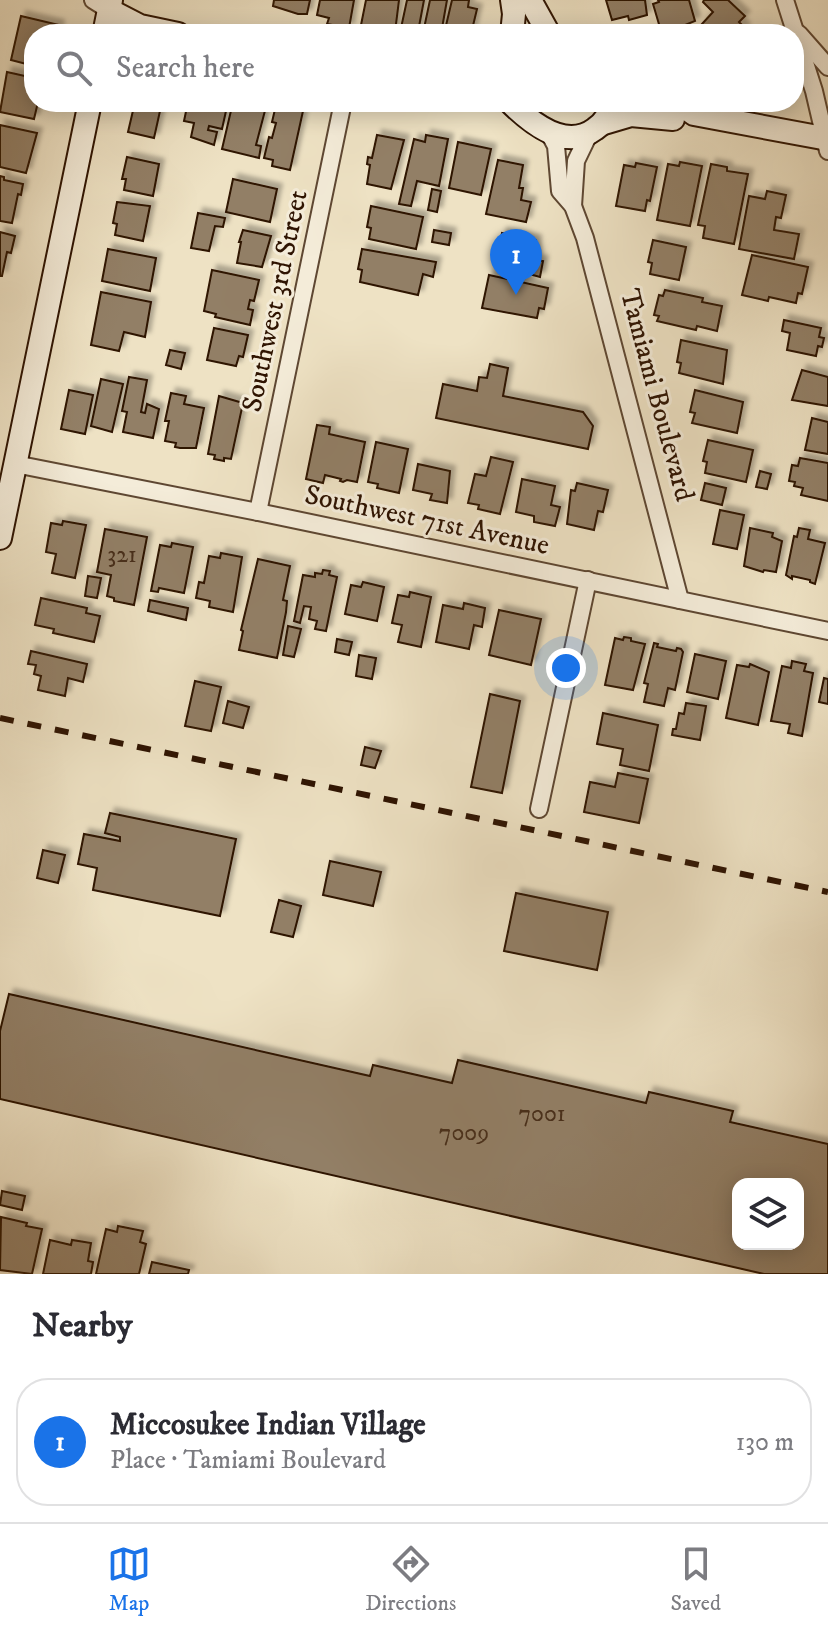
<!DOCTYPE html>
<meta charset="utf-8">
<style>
body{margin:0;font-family:"IM FELL DW Pica",serif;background:#f2f2f3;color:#2b2b33}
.controls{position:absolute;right:24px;bottom:24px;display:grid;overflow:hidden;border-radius:16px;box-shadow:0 4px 20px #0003}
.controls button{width:72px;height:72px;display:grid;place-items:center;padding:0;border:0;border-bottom:2px solid #e1e1e2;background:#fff;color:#2b2b33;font:40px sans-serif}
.you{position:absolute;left:566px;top:668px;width:28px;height:28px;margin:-20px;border:6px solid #fff;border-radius:50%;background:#1a73e8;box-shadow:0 0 0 12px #1a73e833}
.badge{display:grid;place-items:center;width:52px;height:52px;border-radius:50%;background:#1a73e8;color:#fff;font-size:26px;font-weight:700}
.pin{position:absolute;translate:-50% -66px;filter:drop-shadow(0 2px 4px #0008)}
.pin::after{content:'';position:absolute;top:42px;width:28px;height:24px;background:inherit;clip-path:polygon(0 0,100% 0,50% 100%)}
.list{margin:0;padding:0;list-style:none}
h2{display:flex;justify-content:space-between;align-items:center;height:104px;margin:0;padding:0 32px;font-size:34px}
h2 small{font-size:26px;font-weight:400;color:#7c7c81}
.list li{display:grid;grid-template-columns:52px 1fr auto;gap:24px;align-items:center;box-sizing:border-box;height:128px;margin:0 16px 16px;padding:0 16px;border:2px solid #e1e1e2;border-radius:32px}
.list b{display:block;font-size:30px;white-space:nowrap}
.list p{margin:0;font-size:26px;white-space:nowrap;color:#7c7c81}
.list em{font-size:26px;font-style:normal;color:#7c7c81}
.icon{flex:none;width:44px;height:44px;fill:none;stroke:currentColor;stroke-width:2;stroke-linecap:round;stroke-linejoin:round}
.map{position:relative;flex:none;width:828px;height:1274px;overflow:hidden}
.search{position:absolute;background:#fff;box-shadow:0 4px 20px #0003;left:24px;right:24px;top:24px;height:88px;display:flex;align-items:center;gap:20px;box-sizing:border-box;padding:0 28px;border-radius:32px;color:#7c7c81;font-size:30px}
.sheet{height:248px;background:#fff}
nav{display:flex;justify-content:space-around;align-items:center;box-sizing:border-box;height:112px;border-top:2px solid #e1e1e2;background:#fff;font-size:22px;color:#7c7c81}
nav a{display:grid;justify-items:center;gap:4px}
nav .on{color:#1a73e8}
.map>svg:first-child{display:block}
.building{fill:#927f66;stroke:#2e1301;stroke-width:2;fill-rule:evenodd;filter:url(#shadow)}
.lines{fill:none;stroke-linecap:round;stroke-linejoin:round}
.street-casing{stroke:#5e4732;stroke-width:20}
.secondary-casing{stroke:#2e1301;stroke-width:26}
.street{stroke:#f4ecd9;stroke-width:16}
.secondary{stroke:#f4ecd9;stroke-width:22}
.rail{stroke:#2e1301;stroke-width:6;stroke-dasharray:14 14;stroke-linecap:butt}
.labels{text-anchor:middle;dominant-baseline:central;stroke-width:6;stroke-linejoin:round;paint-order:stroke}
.number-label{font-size:24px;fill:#472e1a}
.street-label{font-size:28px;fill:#2e1301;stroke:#f4ecd9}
</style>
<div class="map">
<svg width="828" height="1274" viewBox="0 0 828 1274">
<defs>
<filter id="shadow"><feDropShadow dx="5" dy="-5" stdDeviation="2" flood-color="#0004"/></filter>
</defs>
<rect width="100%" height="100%" fill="#eee2c4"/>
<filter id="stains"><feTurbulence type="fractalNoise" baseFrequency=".0025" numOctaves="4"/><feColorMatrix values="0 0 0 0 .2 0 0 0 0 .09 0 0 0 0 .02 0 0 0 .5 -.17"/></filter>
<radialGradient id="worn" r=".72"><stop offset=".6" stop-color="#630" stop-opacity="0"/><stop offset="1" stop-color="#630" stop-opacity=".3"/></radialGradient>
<g class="building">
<polygon points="274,0 310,0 307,14 298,14 273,6"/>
<polygon points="320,0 354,0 349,28 327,24 329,18 317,15"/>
<polygon points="366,0 399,0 395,32 361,25"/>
<polygon points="407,0 424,0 418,32 401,28"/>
<polygon points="430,0 447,0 441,34 423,33"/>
<polygon points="452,0 469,0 468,7 477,9 471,34 444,34"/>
<polygon points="606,0 645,0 647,15 629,20 628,16 612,20"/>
<polygon points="658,0 689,0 695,21 673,30 672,28 661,31 653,4 659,2"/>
<polygon points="704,0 728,0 745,16 739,22 745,28 740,34 713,34 702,24 713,12 703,2"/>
<polygon points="21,16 59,25 58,34 34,34 34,66 11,60"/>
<polygon points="7,72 34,78 34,102 38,102 34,119 0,112"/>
<polygon points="135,102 162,102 154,138 128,132"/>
<polygon points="188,102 228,102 222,129 209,126 208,130 217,132 214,145 191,137 194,123 184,121"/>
<polygon points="233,102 267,103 256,145 261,146 259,158 222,149"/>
<polygon points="276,105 303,111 290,170 272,166 273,160 264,158 269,137 272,138 276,123 272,122"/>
<polygon points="0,125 37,133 26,173 0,167"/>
<polygon points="377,135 404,140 391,189 367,184 370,165 367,164 368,157 372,158"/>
<polygon points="426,135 448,139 439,186 417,181 411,206 399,204 414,139 425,142"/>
<polygon points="458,142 491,149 481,195 449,188"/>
<polygon points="127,157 159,164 153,196 124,190 126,179 122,179"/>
<polygon points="498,160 523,165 519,188 523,188 521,200 531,202 526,222 486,214"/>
<polygon points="680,162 702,166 690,226 657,220 668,164 679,166"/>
<polygon points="636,163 657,167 650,201 647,200 645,211 616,206 624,165 635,167"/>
<polygon points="711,164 727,167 727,171 748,174 734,244 703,238 705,226 698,225"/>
<polygon points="0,176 4,177 4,180 23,184 21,195 18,194 12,223 0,221"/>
<polygon points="233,179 277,189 270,222 226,212"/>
<polygon points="432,189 441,191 437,212 428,210"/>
<polygon points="767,191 786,195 781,218 776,217 774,230 799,234 794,259 739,249 749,196 765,199"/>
<polygon points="117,202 150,206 143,241 115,235 117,224 113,223"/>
<polygon points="371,206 423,217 416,249 369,239 371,228 367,227"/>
<polygon points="198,213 225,218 223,227 215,226 209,251 191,248"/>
<polygon points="243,230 271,236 262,267 237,263 241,242 239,242"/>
<polygon points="434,230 451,233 449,245 432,242"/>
<polygon points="0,232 15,236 11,253 7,252 2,276 0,276"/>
<polygon points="502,233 536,240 535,260 543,261 540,277 496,265"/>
<polygon points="653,240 686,247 679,280 650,274 652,263 648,262"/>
<polygon points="108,249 156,258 150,291 102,281"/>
<polygon points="362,249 436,262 433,277 423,274 418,295 360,282 362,270 358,269"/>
<polygon points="752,255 808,267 802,294 798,293 796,303 769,297 768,301 742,295"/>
<polygon points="212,270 259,280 254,301 250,300 248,309 253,310 250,325 215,317 216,314 204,311"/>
<polygon points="489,275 548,288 544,309 539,308 537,318 482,308"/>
<polygon points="665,290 703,298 702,302 722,306 717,331 697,326 696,330 657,321 659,316 654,315 659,295 663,296"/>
<polygon points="101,292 151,302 145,337 124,332 119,351 91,345"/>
<polygon points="784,320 821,328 819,337 824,338 822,347 818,346 816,356 787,350 790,333 782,331"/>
<polygon points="214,328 248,335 243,357 239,356 236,366 207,360"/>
<polygon points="681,340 727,350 723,384 679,373 681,363 677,362"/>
<polygon points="170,350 185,353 181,369 166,365"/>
<polygon points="490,364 508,368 503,396 583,412 593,426 588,449 436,418 443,384 477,391 479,377 487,378"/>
<polygon points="802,370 828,377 828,406 792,400"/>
<polygon points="129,377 147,380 141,412 145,413 147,404 159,409 153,438 123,432 127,412 122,411"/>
<polygon points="101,379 123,384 112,432 91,426"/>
<polygon points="69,390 93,395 85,434 61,429"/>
<polygon points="695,390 743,402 737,433 692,423 695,413 690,412"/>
<polygon points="171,393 186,396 184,404 204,408 196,448 180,448 175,447 176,443 165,441 169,421 165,421"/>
<polygon points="219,396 243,403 231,459 224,458 224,461 214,459 215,455 208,454"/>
<polygon points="812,418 828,422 828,454 805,450"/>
<polygon points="317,425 330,427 329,434 365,442 357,482 347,480 343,482 340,481 341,479 325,475 323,483 306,479"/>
<polygon points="708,440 753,450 746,482 705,473 707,462 703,461"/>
<polygon points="376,442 408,449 399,493 377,488 378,484 368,482"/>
<polygon points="491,457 513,462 500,514 478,509 479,505 468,503 475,474 486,476"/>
<polygon points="800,458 828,463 828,501 801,495 803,488 794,486 795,482 789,481 792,465 798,466"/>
<polygon points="418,464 450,471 447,503 430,500 432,494 413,490"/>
<polygon points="760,471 771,474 767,489 756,487"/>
<polygon points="522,479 555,486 551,505 560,507 555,526 534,522 534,516 516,512"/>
<polygon points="577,483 608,490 603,512 598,511 594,530 567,524 571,490 575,491"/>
<polygon points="705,483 726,488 722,505 701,500"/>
<polygon points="720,510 744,515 737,549 713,544"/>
<polygon points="63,521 86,525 75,578 52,573 56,554 46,552 51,523 62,525"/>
<polygon points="750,528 773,533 772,537 782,541 776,572 764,570 763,572 744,566"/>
<polygon points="799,528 810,530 808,539 825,543 815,584 810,582 810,580 792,576 792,579 786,575 794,536 797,537"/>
<polygon points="105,529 147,537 134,605 114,601 114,598 107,596 111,575 97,572"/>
<polygon points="172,543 193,547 184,593 159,588 158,592 151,591 160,545 171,547"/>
<polygon points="221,553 242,557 233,612 209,607 210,601 196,598 199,582 204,583 209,556 220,558"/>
<polygon points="258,559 290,566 283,600 287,601 286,612 277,658 239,650 243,631 241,630"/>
<polygon points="323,570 330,571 329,575 337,577 326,631 315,629 317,621 309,619 311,607 304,606 300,623 294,621 303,575 315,577 315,573 322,574"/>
<polygon points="88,576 101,578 97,598 85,596"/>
<polygon points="363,582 384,587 377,621 345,614 351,585 361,587"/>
<polygon points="410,592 431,597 421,647 398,642 402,625 392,623 398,595 409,597"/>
<polygon points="41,598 87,608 86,613 100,616 94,642 53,633 54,629 35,625"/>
<polygon points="150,600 188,608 186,620 148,611"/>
<polygon points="464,603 485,608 482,627 474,625 469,649 436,642 443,605 463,609"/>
<polygon points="499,610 541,619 531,665 489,655"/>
<polygon points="288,626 301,629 294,657 283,655"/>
<polygon points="624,637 631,638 631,641 645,644 633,690 605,685 615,638 623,640"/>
<polygon points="337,639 352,642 349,655 335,652"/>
<polygon points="654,643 658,644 657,647 676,651 677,648 681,649 683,652 675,690 668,688 664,706 644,702 648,684 644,683"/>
<polygon points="31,651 87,664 83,682 68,678 65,696 38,690 41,676 34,674 36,665 28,664"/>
<polygon points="695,654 726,661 718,699 687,692"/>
<polygon points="359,655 376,658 372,679 356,676"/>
<polygon points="792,661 806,664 804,671 813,673 802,736 788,733 790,724 771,721 782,666 791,668"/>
<polygon points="750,664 769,672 758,725 726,718 737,665 749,667"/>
<polygon points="824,678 828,679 828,704 819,702"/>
<polygon points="195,681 221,687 211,731 185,726"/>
<polygon points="490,694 520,701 502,793 471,787"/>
<polygon points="228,701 249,707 243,728 223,723"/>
<polygon points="686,703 706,706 700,740 672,735 673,729 676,729 679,713 684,714"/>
<polygon points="603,713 658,725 649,771 620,765 623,749 597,744"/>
<polygon points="365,747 381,751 375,768 361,765"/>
<polygon points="618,773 648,779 639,823 584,812 590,782 615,787"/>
<polygon points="110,813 236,839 220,916 93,890 97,868 78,864 84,834 120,841 120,837 105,833"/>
<polygon points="43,850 65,855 58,883 37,878"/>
<polygon points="330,861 381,872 373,906 323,895"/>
<polygon points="516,893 608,912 597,970 504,951"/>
<polygon points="279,900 301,906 293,937 271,932"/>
<path d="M9,994l361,82 3,-11 79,18 6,-23 188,43 3,-11 84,19 -3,11 98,22v130h-64l-764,-175v-68zM738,1184h60v60h-60z"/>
<polygon points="2,1191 25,1196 22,1210 0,1205"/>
<polygon points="1,1217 27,1223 26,1226 42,1229 32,1274 0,1270"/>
<polygon points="118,1226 143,1231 140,1242 146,1244 139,1274 96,1274 106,1229 117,1232"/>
<polygon points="50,1240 71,1245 72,1240 91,1243 88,1261 93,1262 91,1274 43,1274"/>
<polygon points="152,1262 189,1270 188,1274 149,1274"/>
</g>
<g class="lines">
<defs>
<g id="street">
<polyline points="93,0 109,10"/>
<polyline points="785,0 814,91 828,151"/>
<polyline points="799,34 828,67"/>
<polyline points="548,131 556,146 560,191 573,206 585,238 680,600"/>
<polyline points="573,206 576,161 589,134"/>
<polyline points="15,464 258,512 828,631"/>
<polyline points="258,512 343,102"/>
<polyline points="539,809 588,580"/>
</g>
<g id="secondary">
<polyline points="530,0 549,34"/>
<polyline points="109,10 140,26 178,34"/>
<polyline points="104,34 111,0"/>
<polyline points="512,34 514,14 512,0"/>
<path d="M510,102c21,21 56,49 85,27 10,-7 15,-15 15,-27"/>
<polyline points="651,102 680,104 694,114 828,139"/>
<polyline points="604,123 631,115 673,119"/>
<polyline points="0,538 90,102"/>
</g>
</defs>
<use href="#street" class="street-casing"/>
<use href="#secondary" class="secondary-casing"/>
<use href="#street" class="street"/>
<use href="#secondary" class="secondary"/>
<polyline class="rail" points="0,718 828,892"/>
</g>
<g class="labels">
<g class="number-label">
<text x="122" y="555">321</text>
<text x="542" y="1114">7001</text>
<text x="464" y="1133">7009</text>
</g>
<g class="street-label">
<text transform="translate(275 301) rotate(-78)">Southwest 3rd Street</text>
<text transform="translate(657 395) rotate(75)">Tamiami Boulevard</text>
<text transform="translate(427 520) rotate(12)">Southwest 71st Avenue</text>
</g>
</g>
<rect width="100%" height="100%" filter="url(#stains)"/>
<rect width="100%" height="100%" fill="url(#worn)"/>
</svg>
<div class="controls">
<button><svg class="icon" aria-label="layers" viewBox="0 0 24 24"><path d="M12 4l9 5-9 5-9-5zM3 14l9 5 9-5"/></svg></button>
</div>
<div class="you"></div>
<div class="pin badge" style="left:516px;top:295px">1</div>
<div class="search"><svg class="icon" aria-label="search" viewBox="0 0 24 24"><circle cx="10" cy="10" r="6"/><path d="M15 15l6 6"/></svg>Search here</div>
</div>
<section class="sheet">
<h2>Nearby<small></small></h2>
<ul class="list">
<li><span class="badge">1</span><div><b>Miccosukee Indian Village</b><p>Place · Tamiami Boulevard</p></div><em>130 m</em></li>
</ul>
</section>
<nav>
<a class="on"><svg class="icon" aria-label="map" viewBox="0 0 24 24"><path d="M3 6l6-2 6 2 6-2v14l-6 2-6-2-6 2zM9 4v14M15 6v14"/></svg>Map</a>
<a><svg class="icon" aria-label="directions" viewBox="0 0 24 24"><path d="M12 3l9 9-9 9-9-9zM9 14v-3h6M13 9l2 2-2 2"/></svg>Directions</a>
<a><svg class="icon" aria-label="saved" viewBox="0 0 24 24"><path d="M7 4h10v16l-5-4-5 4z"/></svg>Saved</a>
</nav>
